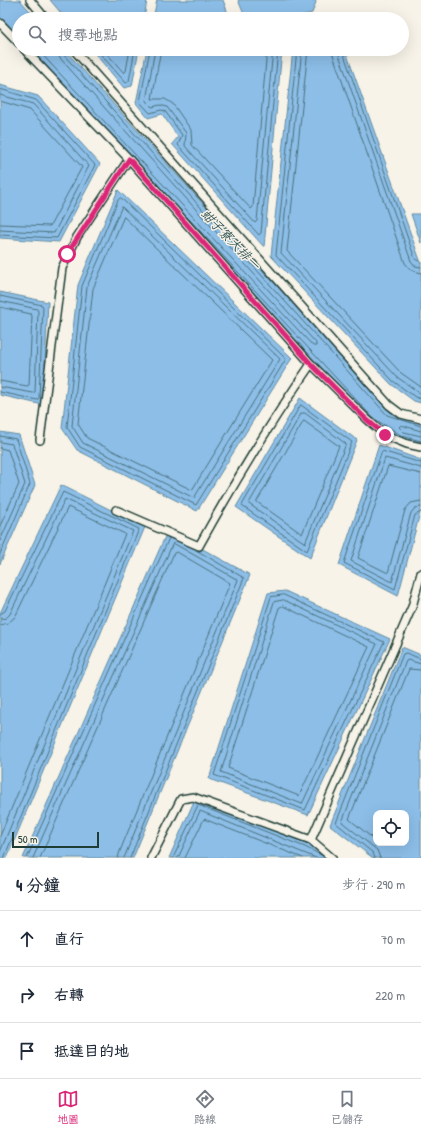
<!DOCTYPE html>
<html lang="zh-TW">
<meta charset="utf-8">
<style>
body{margin:0;font-family:"Patrick Hand","LXGW WenKai TC",sans-serif;background:#f2f2f3;color:#1f2937}
.controls{position:absolute;right:12px;bottom:12px;display:grid;overflow:hidden;border-radius:8px;box-shadow:0 4px 16px #0002}
.controls button{width:36px;height:36px;display:grid;place-items:center;padding:0;border:0;border-bottom:1px solid #e0e1e3;background:#fff;color:#1f2937;font:20px sans-serif}
.scale{position:absolute;left:12px;bottom:10px;width:87px;box-sizing:border-box;padding-left:4px;border:2px solid #1f3d34;border-top:0;font-size:11px;line-height:14px;white-space:nowrap;color:#1f3d34;-webkit-text-stroke:3px #f7f3e8;paint-order:stroke}
.stop{position:absolute;width:12px;height:12px;margin:-9px;border:3px solid #db2777;border-radius:50%;background:#fff}
.stop.end{background:#db2777;border-color:#fff;box-shadow:0 1px 4px #0008}
.list{margin:0;padding:0;list-style:none}
h2{display:flex;justify-content:space-between;align-items:center;height:52px;margin:0;padding:0 16px;font-size:17px}
h2 small{font-size:13px;font-weight:400;color:#747a83}
.list li{display:grid;grid-template-columns:26px 1fr auto;gap:12px;align-items:center;box-sizing:border-box;height:56px;padding:0 16px;border-top:1px solid #e0e1e3}
.list b{display:block;font-size:15px;white-space:nowrap}
.list em{font-size:13px;font-style:normal;color:#747a83}
.icon{flex:none;width:22px;height:22px;fill:none;stroke:currentColor;stroke-width:2;stroke-linecap:round;stroke-linejoin:round}
.map{position:relative;flex:none;width:421px;height:858px;overflow:hidden}
.search{position:absolute;background:#fff;box-shadow:0 4px 16px #0002;left:12px;right:12px;top:12px;height:44px;display:flex;align-items:center;gap:10px;box-sizing:border-box;padding:0 14px;border-radius:22px;color:#747a83;font-size:15px}
.sheet{height:220px;background:#fff}
nav{display:flex;justify-content:space-around;align-items:center;box-sizing:border-box;height:56px;border-top:1px solid #e0e1e3;background:#fff;font-size:11px;color:#747a83}
nav a{display:grid;justify-items:center;gap:2px}
nav .on{color:#db2777}
.map>svg:first-child{display:block}
.water{fill:#8cbee8;stroke:#608aa0;fill-rule:evenodd}
.lines{fill:none;stroke-linecap:round;stroke-linejoin:round}
.shore{stroke:#4b717c;stroke-width:1}
.lane-casing{stroke:#1f3d34;stroke-width:10}
.lane{stroke:#f7f3e8;stroke-width:7}
.route{stroke:#db2777;stroke-width:5}
.labels{text-anchor:middle;dominant-baseline:central;stroke-width:3;stroke-linejoin:round;paint-order:stroke}
.water-label{font-size:13px;font-style:italic;fill:#355758;stroke:#f7f3e8}
</style>
<div class="map">
<svg width="421" height="858" viewBox="0 0 421 858">
<rect width="100%" height="100%" fill="#f7f3e8"/>
<filter id="ink" filterUnits="userSpaceOnUse"><feTurbulence type="fractalNoise" baseFrequency=".025" numOctaves="2"/><feDisplacementMap in="SourceGraphic" scale="8" xChannelSelector="R" yChannelSelector="G"/><feConvolveMatrix kernelMatrix="1 2 1 2 8 2 1 2 1" color-interpolation-filters="sRGB"/></filter>
<g filter="url(#ink)">
<g class="water">
<polygon points="0,0 20,0 37,19 19,19 19,43 0,23"/>
<polygon points="50,0 147,0 144,19 66,19"/>
<polygon points="157,0 223,0 230,19 153,19"/>
<polygon points="238,0 315,0 316,2 312,13 287,19 246,19"/>
<polygon points="25,49 64,49 390,412 421,422 421,445 401,440 371,421"/>
<polygon points="91,49 139,49 132,86 124,88"/>
<polygon points="147,49 282,49 264,247 172,144 178,137 162,114 148,118 136,103"/>
<polygon points="293,49 345,49 421,263 421,403 414,401 391,384 271,256"/>
<polygon points="0,85 38,96 100,164 59,242 0,238"/>
<polygon points="118,190 292,358 197,511 77,450 62,428 78,285"/>
<polygon points="411,214 421,214 421,243"/>
<polygon points="0,292 48,302 43,405 0,395"/>
<polygon points="300,398 357,440 310,558 236,507"/>
<polygon points="0,432 19,435 35,485 0,564"/>
<polygon points="379,445 421,460 421,509 398,596 339,565"/>
<polygon points="61,485 145,527 7,858 0,858 0,613"/>
<polygon points="168,530 250,575 133,858 23,858"/>
<polygon points="285,591 390,639 308,815 209,779 268,593"/>
<path d="M402,647l19,8v203h-48l-43,-33zM376,813h30v30h-30z"/>
<polygon points="195,799 306,843 335,858 169,858"/>
</g>
<g class="lines">
<g class="shore">
<polyline points="37,49 313,346 316,346 316,343 59,57 56,49"/>
<polyline points="61,49 62,53 387,415 421,426"/>
<polyline points="96,49 126,83 129,81 135,49"/>
<polyline points="103,49 124,73 126,71 130,49"/>
<polyline points="150,49 140,102 150,113 161,110 165,111 182,135 178,145 259,235 261,233 278,49"/>
<polyline points="155,49 146,101 152,107 160,105 167,107 186,133 185,146 255,223 257,221 273,49"/>
<polyline points="161,49 152,99 165,99 173,104 191,130 192,145 251,209 253,207 267,49"/>
<polyline points="297,49 276,255 393,381 415,397 421,399"/>
<polyline points="302,49 281,253 397,377 421,394"/>
<polyline points="308,49 287,251 401,373 421,387"/>
<polyline points="331,49 405,263 411,270 421,273"/>
<polyline points="337,49 411,261 415,266 421,267"/>
<polyline points="342,49 415,259 421,262"/>
<polyline points="0,89 36,100 95,165 57,238 0,235"/>
<polyline points="0,95 33,104 89,166 54,233 0,230"/>
<polyline points="0,101 30,110 82,167 50,226 0,224"/>
<polygon points="121,198 286,359 196,505 80,447 67,427 82,286 118,200"/>
<polygon points="122,207 280,359 194,498 83,443 72,426 87,287"/>
<polygon points="124,217 272,360 192,490 87,438 78,424 93,289"/>
<polyline points="189,219 373,418 402,436 421,441"/>
<polyline points="0,296 42,305 43,307 39,398 37,400 0,392"/>
<polyline points="0,301 37,309 38,311 35,392 33,393 0,387"/>
<polyline points="0,307 31,314 32,316 29,385 27,386 0,381"/>
<polygon points="301,405 352,442 307,551 242,506"/>
<polygon points="302,413 305,413 346,444 305,543 249,504"/>
<polygon points="304,421 339,446 302,534 257,502"/>
<polyline points="421,431 401,425 399,427 404,432 421,436"/>
<polyline points="0,436 16,439 30,484 0,554"/>
<polyline points="0,442 12,444 25,484 0,541"/>
<polyline points="0,448 8,450 19,484 0,526"/>
<polyline points="421,463 382,451 344,563 395,589 415,515 421,512"/>
<polyline points="421,468 385,458 351,561 392,582 411,513 415,508 421,507"/>
<polyline points="421,474 388,466 358,558 388,573 405,510 411,503 421,501"/>
<polygon points="284,595 384,642 305,810 214,775 271,597"/>
<polygon points="284,600 377,644 302,804 221,772 274,602"/>
<polygon points="283,606 369,647 299,796 228,768 279,608"/>
<polyline points="0,614 5,611 63,492 139,529 4,858"/>
<polyline points="0,619 6,618 10,614 65,499 133,531 0,852"/>
<polyline points="0,625 8,623 15,617 68,507 125,534 0,836"/>
<polyline points="376,841 349,819 409,669 421,670"/>
<polyline points="27,858 169,538"/>
<polyline points="33,858 173,543 238,580 124,858"/>
<polyline points="40,858 174,553 177,552 230,583 120,851 118,858"/>
<polyline points="130,858 244,578 196,550"/>
<polyline points="173,858 198,805 305,847 323,856"/>
<polyline points="178,858 200,811 316,858"/>
<polyline points="185,858 204,819 303,858"/>
<polyline points="375,858 373,853 336,823 403,654 406,653 421,659"/>
<polyline points="380,858 377,850 342,822 406,661 408,660 421,664"/>
</g>
<defs>
<g id="lane">
<polyline points="30,0 46,19"/>
<polyline points="0,23 19,43"/>
<polyline points="24,49 129,159 311,364 367,419 385,435 407,444 421,447"/>
<polyline points="73,49 389,405 401,414 421,419"/>
<polyline points="40,440 62,268 77,237 129,159"/>
<path d="M116,510l83,36c35,-63 71,-123 112,-182"/>
<polyline points="151,858 181,799 193,797 311,840"/>
<polyline points="332,858 311,840 412,607 421,573"/>
</g>
</defs>
<use href="#lane" class="lane-casing"/>
<use href="#lane" class="lane"/>
</g>
</g>
<g class="lines" filter="url(#ink)">
<polyline class="route" points="67,254 129,159 311,364 366,419 385,435"/>
</g>
<g class="labels">
<g class="water-label">
<text transform="translate(231 239) rotate(46)">蚶子寮大排一</text>
</g>
</g>
</svg>
<div class="controls">
<button><svg class="icon" aria-label="locate" viewBox="0 0 24 24"><circle cx="12" cy="12" r="6"/><path d="M12 2v4M12 18v4M2 12h4M18 12h4"/></svg></button>
</div>
<div class="scale">50 m</div>
<div class="stop" style="left:67px;top:254px"></div>
<div class="stop end" style="left:385px;top:435px"></div>
<div class="search"><svg class="icon" aria-label="search" viewBox="0 0 24 24"><circle cx="10" cy="10" r="6"/><path d="M15 15l6 6"/></svg>搜尋地點</div>
</div>
<section class="sheet">
<h2>4 分鐘<small>步行 · 290 m</small></h2>
<ul class="list">
<li><svg class="icon" aria-label="ahead" viewBox="0 0 24 24"><path d="M12 20V5M6 11l6-6 6 6"/></svg><div><b>直行</b></div><em>70 m</em></li>
<li><svg class="icon" aria-label="right" viewBox="0 0 24 24"><path d="M7 20v-9h11M14 6l5 5-5 5"/></svg><div><b>右轉</b></div><em>220 m</em></li>
<li><svg class="icon" aria-label="arrive" viewBox="0 0 24 24"><path d="M6 21V4h12l-3 4 3 4H6"/></svg><div><b>抵達目的地</b></div></li>
</ul>
</section>
<nav>
<a class="on"><svg class="icon" aria-label="map" viewBox="0 0 24 24"><path d="M3 6l6-2 6 2 6-2v14l-6 2-6-2-6 2zM9 4v14M15 6v14"/></svg>地圖</a>
<a><svg class="icon" aria-label="directions" viewBox="0 0 24 24"><path d="M12 3l9 9-9 9-9-9zM9 14v-3h6M13 9l2 2-2 2"/></svg>路線</a>
<a><svg class="icon" aria-label="saved" viewBox="0 0 24 24"><path d="M7 4h10v16l-5-4-5 4z"/></svg>已儲存</a>
</nav>
